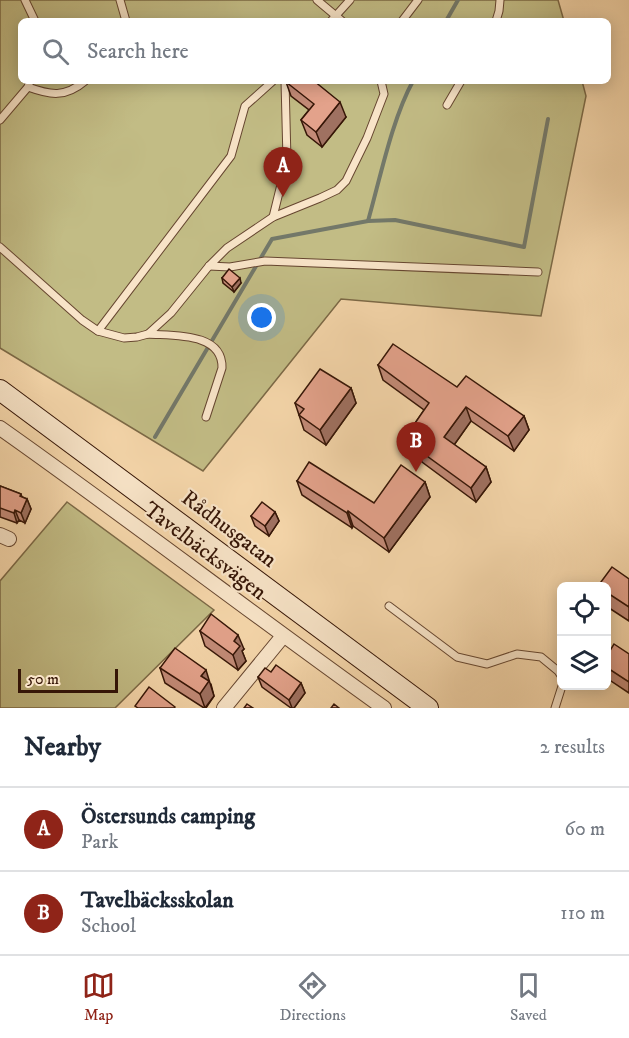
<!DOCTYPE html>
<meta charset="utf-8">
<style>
body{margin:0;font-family:"IM FELL DW Pica",serif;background:#f6f6f7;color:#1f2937}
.controls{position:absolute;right:18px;bottom:18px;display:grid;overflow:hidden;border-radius:9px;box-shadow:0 3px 15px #0003}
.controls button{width:54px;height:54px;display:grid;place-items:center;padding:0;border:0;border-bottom:2px solid #e0e1e3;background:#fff;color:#1f2937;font:30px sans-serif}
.scale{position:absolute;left:18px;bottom:15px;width:100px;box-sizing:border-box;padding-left:6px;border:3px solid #361607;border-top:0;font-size:16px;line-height:21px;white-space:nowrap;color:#361607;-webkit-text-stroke:4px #f8e4c8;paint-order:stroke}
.you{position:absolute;left:262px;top:318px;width:21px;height:21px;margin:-15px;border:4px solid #fff;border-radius:50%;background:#1a73e8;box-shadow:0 0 0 9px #1a73e833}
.badge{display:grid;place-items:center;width:39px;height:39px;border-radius:50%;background:#8f2418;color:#fff;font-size:20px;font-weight:700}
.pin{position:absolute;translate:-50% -50px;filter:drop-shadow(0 2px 3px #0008)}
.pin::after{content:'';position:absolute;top:32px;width:21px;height:18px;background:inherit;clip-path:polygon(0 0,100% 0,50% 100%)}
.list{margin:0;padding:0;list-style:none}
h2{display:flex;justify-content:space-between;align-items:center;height:78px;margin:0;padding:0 24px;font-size:26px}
h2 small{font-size:20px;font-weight:400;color:#747a83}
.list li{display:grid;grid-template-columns:39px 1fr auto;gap:18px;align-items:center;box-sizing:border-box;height:84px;padding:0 24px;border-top:2px solid #e0e1e3}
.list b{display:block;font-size:22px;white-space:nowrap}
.list p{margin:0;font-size:20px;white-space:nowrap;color:#747a83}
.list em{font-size:20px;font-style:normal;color:#747a83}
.icon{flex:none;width:33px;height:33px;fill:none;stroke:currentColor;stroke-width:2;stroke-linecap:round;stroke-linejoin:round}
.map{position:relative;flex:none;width:629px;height:708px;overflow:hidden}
.search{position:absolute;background:#fff;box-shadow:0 3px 15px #0003;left:18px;right:18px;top:18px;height:66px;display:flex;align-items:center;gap:15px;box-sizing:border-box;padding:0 21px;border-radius:9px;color:#747a83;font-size:22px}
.sheet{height:246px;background:#fff}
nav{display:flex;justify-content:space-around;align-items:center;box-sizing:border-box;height:84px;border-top:2px solid #e0e1e3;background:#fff;font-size:16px;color:#747a83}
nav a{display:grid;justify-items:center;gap:3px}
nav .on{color:#8f2418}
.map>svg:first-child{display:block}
.green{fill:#c2bc85;stroke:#7c6946;stroke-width:1.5}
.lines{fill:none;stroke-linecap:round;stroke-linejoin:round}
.stream{stroke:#737869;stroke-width:4}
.service-casing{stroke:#664630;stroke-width:9}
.minor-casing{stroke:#664630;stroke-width:16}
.secondary-casing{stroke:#361607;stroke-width:22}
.service{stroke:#f8e4c8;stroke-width:7}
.minor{stroke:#f8e4c8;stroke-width:14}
.secondary{stroke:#f8e4c8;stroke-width:20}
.wall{fill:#c38b78;stroke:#361607;stroke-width:1.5}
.shaded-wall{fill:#9f7161;stroke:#361607;stroke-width:1.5}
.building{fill:#e3a28b;stroke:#361607;stroke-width:1.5}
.labels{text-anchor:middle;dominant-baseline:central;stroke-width:4.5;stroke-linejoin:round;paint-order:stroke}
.street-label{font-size:22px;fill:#361607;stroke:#f8e4c8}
</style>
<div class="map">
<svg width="629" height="708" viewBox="0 0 629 708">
<rect width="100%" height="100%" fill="#f5d6aa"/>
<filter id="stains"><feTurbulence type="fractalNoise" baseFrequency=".00333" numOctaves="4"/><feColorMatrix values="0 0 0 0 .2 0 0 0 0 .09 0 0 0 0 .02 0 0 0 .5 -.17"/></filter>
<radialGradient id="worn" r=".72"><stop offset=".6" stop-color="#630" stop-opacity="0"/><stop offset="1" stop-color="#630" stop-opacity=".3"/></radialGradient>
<g class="green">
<polygon points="0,0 558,0 564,21 21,21 21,81 582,81 586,96 541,316 341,299 203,471 0,348"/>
<polygon points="67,502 214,610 115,708 0,708 0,581"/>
</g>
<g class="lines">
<g class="stream">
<polyline points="446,21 458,0"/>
<path d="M368,221c12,-42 24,-102 45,-140"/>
<polyline points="155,437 272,239 368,221 395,220 524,247 548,119"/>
</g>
<defs>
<g id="service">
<polyline points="25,0 35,21"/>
<polyline points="120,0 126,21"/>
<polyline points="317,0 342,21"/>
<polyline points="331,21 350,0"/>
<polyline points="402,21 418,0"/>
<polyline points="496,21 499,11 500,0"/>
<path d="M28,87c22,8 37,11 57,-6"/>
<polyline points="447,105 461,81"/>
<polyline points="0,120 28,87 30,81"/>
<polyline points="273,217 287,160 285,81"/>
<polyline points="0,247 82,320 98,331 124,338 137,337 148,334 171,313 209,266 227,248 273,217 320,198 337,190 346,181 367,138 384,94 381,81"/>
<polyline points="209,266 230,267 265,261 538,272"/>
<polyline points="98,331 231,156 245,106 273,81"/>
<path d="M148,334c25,2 75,-2 74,34l-16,49"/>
<polyline points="389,606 457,657 487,664 517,654 541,657 558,671 562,677"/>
<polyline points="555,708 562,686"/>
</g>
<g id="minor">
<path d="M0,428c129,91 255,188 384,280"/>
<polyline points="0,535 9,539"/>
<polyline points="224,708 283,636"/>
</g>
<polyline id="secondary" points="0,390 428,708"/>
</defs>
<use href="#service" class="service-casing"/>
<use href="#minor" class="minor-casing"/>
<use href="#secondary" class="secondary-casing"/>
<use href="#service" class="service"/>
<use href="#minor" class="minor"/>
<use href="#secondary" class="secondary"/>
</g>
<g class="wall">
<polygon points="286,82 346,117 322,147 307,135 301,120 309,110 291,96"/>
<polygon points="222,278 241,283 234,292 223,283"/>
<polygon points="378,365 457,387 524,416 529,430 514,451 471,421 454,445 486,467 491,482 476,502 422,462 416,448 420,442 418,441 413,426 424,410 383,380"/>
<polygon points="351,388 356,403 326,445 304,430 295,403"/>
<polygon points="297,481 374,503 425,482 430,497 389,552 353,526 352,528 302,495"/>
<polygon points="0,486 21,494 22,497 27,499 31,509 25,523 19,520 17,523 0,517"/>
<polygon points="275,512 279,521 269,536 255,526 251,516"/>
<polygon points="629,579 629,621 606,606 606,586"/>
<polygon points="200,631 244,649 242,651 246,661 238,670 205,646"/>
<polygon points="629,654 629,693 608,679 606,676 606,657"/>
<polygon points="160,668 211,684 214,696 206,708 204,708 165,683"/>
<polygon points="271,672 301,683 305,693 294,708 291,708 262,687 258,677"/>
</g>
<g class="shaded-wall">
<polygon points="340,102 346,117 322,147 316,132"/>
<polygon points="240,278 241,283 234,292 232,287"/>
<polygon points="351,388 356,403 326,445 320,430"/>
<polygon points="466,407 471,421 449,452 444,437"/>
<polygon points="524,416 529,430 514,451 508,436"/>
<polygon points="486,467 491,482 476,502 471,488"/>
<polygon points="425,482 430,497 389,552 384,538"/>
<polygon points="27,499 31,509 25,523 21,513"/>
<polygon points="15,510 19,520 17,523 14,513"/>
<polygon points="348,511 353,526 352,528 347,513"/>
<polygon points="275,512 279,521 269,536 265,526"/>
<polygon points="238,635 244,649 242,651 246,661 238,670 233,655 234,641"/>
<polygon points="206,670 214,696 205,708 200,694 201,676"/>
<polygon points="301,683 305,693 294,708 292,708 289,700"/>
</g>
<g class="building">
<polygon points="286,81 314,81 340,102 316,132 301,120 314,104 286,82"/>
<polygon points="229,269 240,278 232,287 222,278"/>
<polygon points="393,344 457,387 466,376 524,416 508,436 466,407 444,437 486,467 471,488 416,448 425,436 413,426 429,403 378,365"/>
<polygon points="320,369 351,388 320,430 299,415 304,409 295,403"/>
<polygon points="309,462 374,503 401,465 425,482 384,538 348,511 347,513 297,481"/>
<polygon points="0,486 21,494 20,496 27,499 21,513 15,510 14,513 0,508"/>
<polygon points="262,502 275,512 265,526 251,516"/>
<polygon points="612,567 629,579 629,607 606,592 606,586 598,586"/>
<polygon points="211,614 238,635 234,641 240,646 233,655 200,631"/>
<polygon points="614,644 629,654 629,682 606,667 606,657"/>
<polygon points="175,648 206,670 201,676 209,681 200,694 160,668"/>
<polygon points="276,665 301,683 289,700 258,677 265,668 271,672"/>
<polygon points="149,687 175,707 174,708 138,708 135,706"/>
<polygon points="247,704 253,708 244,708"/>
<polygon points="334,704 339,708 331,708"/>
</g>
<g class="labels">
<g class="street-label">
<text transform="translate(229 529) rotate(37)">Rådhusgatan</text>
<text transform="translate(205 551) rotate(37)">Tavelbäcksvägen</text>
</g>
</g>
<rect width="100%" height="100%" filter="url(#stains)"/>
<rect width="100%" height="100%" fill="url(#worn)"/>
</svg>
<div class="controls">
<button><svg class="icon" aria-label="locate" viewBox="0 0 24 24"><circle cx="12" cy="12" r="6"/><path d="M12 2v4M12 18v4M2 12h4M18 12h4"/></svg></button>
<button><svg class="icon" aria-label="layers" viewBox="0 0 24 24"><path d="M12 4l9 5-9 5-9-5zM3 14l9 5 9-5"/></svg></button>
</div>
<div class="scale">50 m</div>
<div class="you"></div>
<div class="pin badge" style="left:283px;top:197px">A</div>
<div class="pin badge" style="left:416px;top:472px">B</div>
<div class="search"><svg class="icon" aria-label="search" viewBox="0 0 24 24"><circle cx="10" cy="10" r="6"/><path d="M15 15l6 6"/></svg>Search here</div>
</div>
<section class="sheet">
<h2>Nearby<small>2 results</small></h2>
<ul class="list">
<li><span class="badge">A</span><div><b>Östersunds camping</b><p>Park</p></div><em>60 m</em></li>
<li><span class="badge">B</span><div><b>Tavelbäcksskolan</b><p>School</p></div><em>110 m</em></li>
</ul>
</section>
<nav>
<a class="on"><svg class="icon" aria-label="map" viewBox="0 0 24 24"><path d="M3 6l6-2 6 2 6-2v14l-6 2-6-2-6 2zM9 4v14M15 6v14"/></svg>Map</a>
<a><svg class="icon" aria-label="directions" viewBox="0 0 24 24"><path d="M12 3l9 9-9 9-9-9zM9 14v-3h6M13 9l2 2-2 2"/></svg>Directions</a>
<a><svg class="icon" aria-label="saved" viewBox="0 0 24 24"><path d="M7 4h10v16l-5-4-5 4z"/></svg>Saved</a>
</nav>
